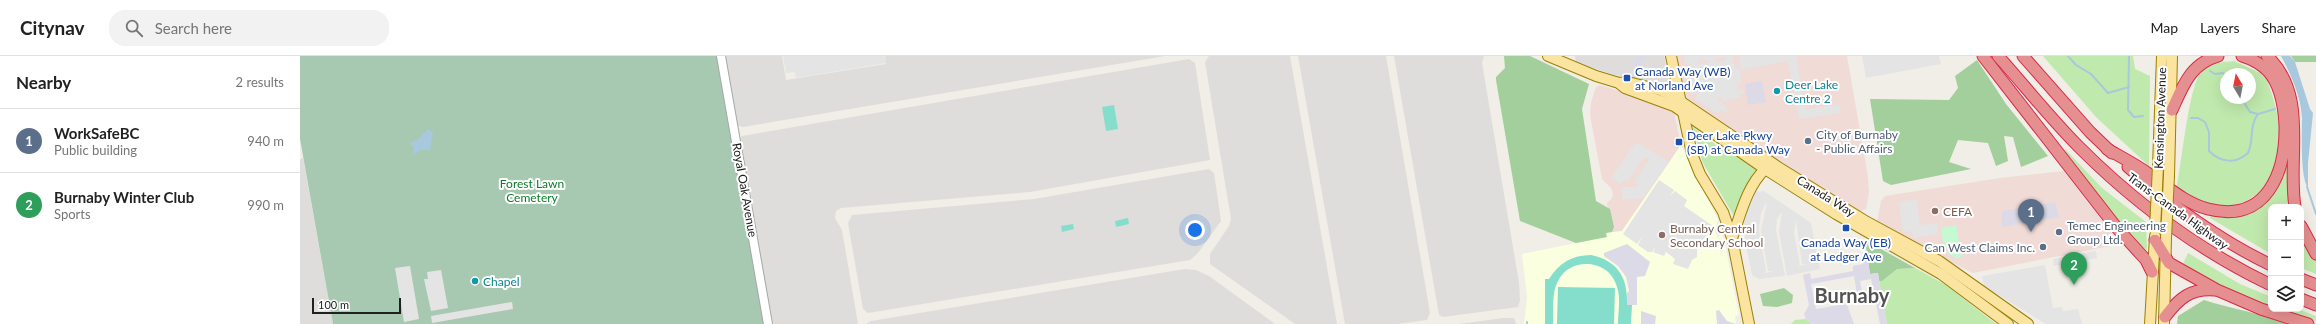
<!DOCTYPE html>
<meta charset="utf-8">
<style>
body{margin:0;font-family:Lato,sans-serif;background:#f2f2f2;color:#222}
.controls{position:absolute;right:12px;bottom:12px;display:grid;overflow:hidden;border-radius:8px;box-shadow:0 4px 16px #0002}
.controls button{width:36px;height:36px;display:grid;place-items:center;padding:0;border:0;border-bottom:1px solid #e0e0e0;background:#fff;color:#222;font:20px sans-serif}
.compass{position:absolute;left:1920px;top:12px;width:36px;height:36px;border-radius:50%;background:#fff;box-shadow:0 4px 16px #0002;rotate:350deg}
.scale{position:absolute;left:12px;bottom:10px;width:89px;box-sizing:border-box;padding-left:4px;border:2px solid #202020;border-top:0;font-size:11px;line-height:14px;white-space:nowrap;color:#202020;-webkit-text-stroke:3px #fff;paint-order:stroke}
.you{position:absolute;left:895px;top:174px;width:14px;height:14px;margin:-10px;border:3px solid #fff;border-radius:50%;background:#1a73e8;box-shadow:0 0 0 6px #1a73e833}
.badge{display:grid;place-items:center;width:26px;height:26px;border-radius:50%;background:#d93025;color:#fff;font-size:13px;font-weight:700}
.pin{position:absolute;translate:-50% -33px;filter:drop-shadow(0 1px 2px #0008)}
.pin::after{content:'';position:absolute;top:21px;width:14px;height:12px;background:inherit;clip-path:polygon(0 0,100% 0,50% 100%)}
.list{margin:0;padding:0;list-style:none}
h2{display:flex;justify-content:space-between;align-items:center;height:52px;margin:0;padding:0 16px;font-size:17px}
h2 small{font-size:13px;font-weight:400;color:#767676}
.list li{display:grid;grid-template-columns:26px 1fr auto;gap:12px;align-items:center;box-sizing:border-box;height:64px;padding:0 16px;border-top:1px solid #e0e0e0}
.list b{display:block;font-size:15px;white-space:nowrap}
.list p{margin:0;font-size:13px;white-space:nowrap;color:#767676}
.list em{font-size:13px;font-style:normal;color:#767676}
.icon{flex:none;width:22px;height:22px;fill:none;stroke:currentColor;stroke-width:2;stroke-linecap:round;stroke-linejoin:round}
.map{position:relative;flex:none;width:2016px;height:268px;overflow:hidden}
header{display:flex;align-items:center;gap:24px;box-sizing:border-box;height:56px;padding:0 20px;background:#fff;border-bottom:1px solid #e0e0e0}
header strong{font-size:19px}
nav{display:flex;gap:22px;margin-inline-start:auto;font-size:14px}
.search{width:280px;height:36px;background:#f2f2f2;display:flex;align-items:center;gap:10px;box-sizing:border-box;padding:0 14px;border-radius:16px;color:#767676;font-size:15px}
main{display:flex}
aside{flex:1;background:#fff}
.map>svg:first-child{display:block}
.residential{fill:#dedddc}
.commercial{fill:#f0dbd6}
.education{fill:#faffe0}
.grass{fill:#c0e9ad;fill-rule:evenodd}
.forest{fill:#a2cf9b}
.cemetery{fill:#a7c9b2}
.park{fill:#c4f9d1}
.pitch{fill:#85decb}
.parking{fill:#e4e4e4;fill-rule:evenodd}
.plaza{fill:#dcdae6}
.water{fill:#a7c8dd}
.lines{fill:none;stroke-linecap:round;stroke-linejoin:round}
.stream{stroke:#a7c8dd;stroke-width:2}
.minor-casing{stroke:#a7a7a7;stroke-width:10}
.major-casing{stroke:#998102;stroke-width:12}
.highway-casing{stroke:#d92847;stroke-width:13}
.minor{stroke:#fff;stroke-width:8}
.major{stroke:#fbe3a0;stroke-width:10}
.highway{stroke:#e68f90;stroke-width:11}
.major-bridge-casing{stroke:#998102;stroke-width:12;stroke-linecap:butt}
.major-bridge{stroke:#fbe3a0;stroke-width:10}
.transit-dot{fill:#1a4fb4;stroke:#fff;stroke-width:1.5}
.culture-dot{fill:#0f9aa8;stroke:#fff;stroke-width:1.5}
.service-dot{fill:#5c6f8a;stroke:#fff;stroke-width:1.5}
.education-dot{fill:#8d6e63;stroke:#fff;stroke-width:1.5}
.labels{text-anchor:middle;dominant-baseline:central;stroke-width:4;stroke-linejoin:round;paint-order:stroke}
.transit-label{font-size:12px;fill:#164399;stroke:#fff;text-anchor:start}
.culture-label{font-size:12px;fill:#0d838f;stroke:#fff;text-anchor:start}
.street-label{font-size:12px;fill:#202020;stroke:#fff}
.service-label{font-size:12px;fill:#4e5e75;stroke:#fff;text-anchor:start}
.park-label{font-size:12px;fill:#0d7e2a;stroke:#fff}
.education-label{font-size:12px;fill:#785e54;stroke:#fff;text-anchor:start}
.town-label{font-size:20px;font-weight:bold;fill:#535353;stroke:#fff}
</style>
<header>
<strong>Citynav</strong>
<div class="search"><svg class="icon" aria-label="search" viewBox="0 0 24 24"><circle cx="10" cy="10" r="6"/><path d="M15 15l6 6"/></svg>Search here</div>
<nav><a>Map</a><a>Layers</a><a>Share</a></nav>
</header>
<main>
<aside>
<h2>Nearby<small>2 results</small></h2>
<ul class="list">
<li><span class="badge" style="background:#5c6f8a">1</span><div><b>WorkSafeBC</b><p>Public building</p></div><em>940 m</em></li>
<li><span class="badge" style="background:#2e9e5b">2</span><div><b>Burnaby Winter Club</b><p>Sports</p></div><em>990 m</em></li>
</ul>
</aside>
<div class="map">
<svg width="2016" height="268" viewBox="0 0 2016 268">
<rect width="100%" height="100%" fill="#f0eee6"/>
<g class="residential">
<polygon points="425,0 482,0 486,24 586,8 585,0 865,0 443,71 436,69"/>
<polygon points="909,0 990,0 1037,268 995,268 910,208 910,198 929,170 931,163 905,6"/>
<polygon points="998,0 1086,0 1130,257 1127,264 1097,268 1045,268"/>
<polygon points="1094,0 1184,0 1182,7 1219,227 1220,244 1218,251 1143,261 1139,259"/>
<polygon points="1275,0 1364,0 1369,23 1364,29 1356,30 1340,23 1314,19 1276,6"/>
<polygon points="889,3 895,7 910,104 730,136 541,152 536,155 535,162 542,174 558,268 472,268 440,83 442,80"/>
<polygon points="3,102 33,268 0,268 0,103"/>
<polygon points="909,113 914,117 921,165 898,197 890,204 568,257 563,253 548,167 552,159 734,143"/>
<polygon points="885,213 896,214 909,220 975,268 566,268 571,265"/>
<polygon points="1203,262 1214,262 1216,268 1159,268"/>
</g>
<g class="commercial">
<polygon points="1376,0 1547,0 1568,121 1569,136 1566,153 1558,156 1523,131 1501,121 1389,46 1386,41"/>
<polygon points="1300,29 1345,43 1374,56 1381,89 1322,175 1312,176 1307,147 1312,142 1313,137 1311,132 1302,123 1290,59 1291,47 1296,31"/>
<polygon points="1764,115 1820,188 1673,217 1582,171 1577,166 1581,145 1585,140 1700,122"/>
</g>
<polygon class="education" points="1381,89 1418,164 1415,174 1418,182 1421,178 1424,183 1439,259 1435,260 1436,268 1224,268 1227,241 1222,198 1306,181 1306,177 1322,175"/>
<g class="grass">
<polygon points="1743,0 1833,0 1835,13 1850,20 1849,110 1796,61"/>
<path d="M1934,5l31,14c13,32 26,82 1,112 -4,5 -11,8 -15,11 -11,8 -28,11 -41,7 -12,-3 -23,-10 -34,-15 6,-24 12,-105 26,-119 9,-8 20,-9 32,-10zM1926,18h24v24h-24z"/>
<polygon points="1392,70 1421,93 1432,97 1457,115 1435,162 1403,107"/>
<polygon points="1765,93 1802,132 1846,166 1847,194 1835,186 1794,136 1768,104"/>
<path d="M1985,109h3l-1,15 5,27h-21v47l-61,-36 1,-3c37,-6 68,-4 74,-50z"/>
<polygon points="2001,181 2016,204 2016,218 2001,212"/>
<polygon points="1888,197 1940,228 1971,241 1971,251 1917,228 1883,208"/>
<polygon points="1615,212 1646,229 1696,268 1587,268 1579,225 1582,225 1597,213"/>
<polygon points="1978,253 1998,253 2016,260 2016,265"/>
<polygon points="1506,263 1511,268 1491,268 1495,264"/>
</g>
<g class="forest">
<polygon points="1204,0 1230,0 1289,28 1282,53 1296,145 1310,153 1314,171 1312,176 1306,177 1307,181 1276,187 1220,165 1196,24 1196,21 1205,12"/>
<polygon points="1991,0 2016,0 2016,6 1995,6"/>
<polygon points="1677,4 1706,48 1748,100 1721,111 1713,81 1704,80 1708,105 1696,110 1688,87 1658,84 1649,106 1671,113 1591,129 1583,125 1570,43 1649,44 1658,32 1655,20"/>
<polygon points="1565,184 1615,212 1597,213 1582,225 1579,225 1578,217 1570,218"/>
<polygon points="1484,232 1493,239 1492,247 1477,251 1463,250 1460,238"/>
<path d="M1904,244c28,9 57,13 84,24h-111l1,-8z"/>
</g>
<polygon class="cemetery" points="0,0 417,0 464,268 33,268 0,83"/>
<polygon class="park" points="1656,169 1662,201 1655,202 1648,197 1647,191 1644,191 1641,172"/>
<g class="pitch">
<polygon points="814,49 818,73 806,75 802,51"/>
<polygon points="828,162 829,168 816,171 815,165"/>
<polygon points="773,168 774,173 762,176 761,170"/>
<path d="M1291,199c28,6 37,24 36,50h5l-1,19h-13c0,-12 3,-26 -1,-37 -7,-28 -47,-31 -59,-6 -7,13 -4,29 -5,43h-8v-45h4c10,-16 23,-24 42,-24z"/>
<polygon points="1258,231 1315,232 1314,268 1257,268"/>
</g>
<g class="parking">
<polygon points="483,0 584,0 586,7 496,22 495,16 486,17"/>
<path d="M1384,0h17l1,5 -5,1 1,3 10,-3v-2l-5,1 -1,-5h17l1,2 -5,1 1,3 10,-2v-3l-5,1 -1,-2h12l3,12h4l3,15 -5,1 1,6 5,-1 1,4 -5,1 1,4 -17,3 -1,-4 -6,1 10,8 2,8 -7,-4 -3,4 -23,-15 3,-5h-7l-4,-27 4,-1 -1,-3 -5,1zM1410,15v2l-5,1 4,18h-2l-5,-3 5,-1 -3,-14 -4,1 -1,-3z"/>
<polygon points="1439,0 1496,0 1505,54 1539,48 1541,57 1499,63 1488,5 1441,14"/>
<polygon points="1562,0 1639,0 1641,8 1566,22"/>
<polygon points="1336,86 1369,106 1343,142 1322,144 1322,131 1336,131 1338,128 1334,126 1349,104 1345,101 1327,126 1324,124 1321,128 1311,122"/>
<polygon points="1359,124 1374,134 1370,140 1375,135 1387,144 1384,150 1413,170 1398,191 1393,189 1397,193 1397,201 1392,204 1388,213 1373,208 1375,203 1366,196 1364,200 1353,196 1356,190 1352,196 1348,196 1338,189 1342,181 1337,188 1323,178"/>
<path d="M1456,134l3,2 5,-1 47,32 9,46 -33,7 -8,-44 3,-21 -5,8 -1,11 9,46 -26,3 -7,-4 -7,-35 -1,-17 2,-14zM1467,145l-6,30 7,40h5l-10,3 3,-2 -7,-43 2,-16zM1496,164l6,44h5l-10,3 3,-2 -6,-32z"/>
<polygon points="1617,143 1620,169 1637,167 1638,178 1613,182 1612,175 1603,176 1599,146"/>
<polygon points="1796,195 1797,202 1754,210 1753,203"/>
<polygon points="1745,209 1753,252 1762,251 1763,255 1778,253 1782,268 1746,268 1684,230 1682,220"/>
<polygon points="110,210 119,263 104,266 95,212"/>
<polygon points="141,214 148,252 131,255 124,223 128,223 127,216"/>
<polygon points="212,246 213,253 132,267 131,260"/>
</g>
<g class="plaza">
<polygon points="1336,0 1348,0 1339,11 1332,10"/>
<polygon points="1462,25 1466,46 1448,49 1445,28"/>
<polygon points="1755,146 1759,161 1702,171 1701,159 1703,155"/>
<polygon points="1327,188 1350,206 1345,220 1337,221 1337,249 1327,249 1327,237 1329,235 1326,221 1318,210 1304,200 1304,197"/>
<polygon points="1567,200 1570,218 1578,217 1587,268 1580,268 1571,223 1560,225 1562,237 1557,238 1554,220 1511,228 1516,253 1551,247 1547,249 1554,268 1511,268 1506,263 1504,258 1509,249 1503,219 1510,217 1511,223 1553,215 1553,210 1563,208 1562,201"/>
<polygon points="1419,254 1427,265 1436,268 1417,268 1416,255"/>
<polygon points="1341,255 1356,260 1355,268 1341,268"/>
</g>
<g class="water">
<path d="M1981,0h9l5,6 15,47 3,4 -5,50v25c-8,-11 -6,-55 -6,-70 -1,-21 -11,-44 -21,-62z"/>
<polygon points="128,73 133,76 130,94 120,94 113,100 114,91 109,87 117,84"/>
</g>
<g class="lines">
<g class="stream">
<polyline points="1768,0 1776,9 1791,18 1808,37 1829,31"/>
<polyline points="1829,0 1828,54 1834,61 1843,60"/>
<polyline points="1910,15 1915,18 1923,17 1926,21"/>
<polyline points="1941,42 1950,56 1958,58"/>
<path d="M1891,62h7l7,4 4,10v19c12,12 27,13 39,2 6,-13 1,-27 10,-39l17,-5"/>
<polyline points="2007,131 2016,158"/>
<polyline points="1227,266 1227,268"/>
</g>
<defs>
<polyline id="minor" points="421,0 468,268"/>
<g id="major">
<polyline points="1248,0 1296,20 1319,27 1328,26 1360,34 1371,39 1478,111 1567,166 1639,205 1728,268"/>
<polyline points="1371,0 1392,98 1400,118 1423,156 1432,182 1449,268"/>
<polyline points="1320,28 1325,32 1374,50 1465,113 1536,158 1641,218 1708,268"/>
<polyline points="1858,110 1862,0"/>
<polyline points="1869,119 1872,0"/>
<path d="M1432,182c9,-24 14,-50 33,-69"/>
<polyline points="1850,268 1855,180"/>
<polyline points="1864,268 1866,182"/>
</g>
<g id="highway">
<polyline points="1683,0 1816,171 1846,204 1852,216"/>
<path d="M1698,0c27,30 52,62 81,91 56,56 121,104 192,138"/>
<polyline points="1723,0 1790,76 1812,97"/>
<path d="M1967,0c42,39 20,101 28,151"/>
<path d="M1872,54c11,-24 18,-46 46,-54"/>
<path d="M1807,93c14,8 28,15 42,25 19,13 36,29 59,35 59,15 78,-37 77,-84 -1,-19 -4,-40 -17,-54 -8,-8 -16,-12 -26,-15"/>
<path d="M1828,111c43,38 91,73 143,98"/>
<polyline points="2001,170 2016,198"/>
<polyline points="1855,184 1869,207 1917,234 1961,253 2008,268"/>
<polyline points="2001,223 2016,229"/>
<polyline points="2001,243 2016,249"/>
<path d="M1865,261c14,-19 26,-29 50,-27"/>
</g>
</defs>
<use href="#minor" class="minor-casing"/>
<use href="#major" class="major-casing"/>
<use href="#highway" class="highway-casing"/>
<use href="#minor" class="minor"/>
<use href="#major" class="major"/>
<use href="#highway" class="highway"/>
<defs>
<g id="major-bridge">
<polyline points="1855,174 1858,110"/>
<polyline points="1866,182 1869,119"/>
</g>
</defs>
<use href="#major-bridge" class="major-bridge-casing"/>
<use href="#major-bridge" class="major-bridge"/>
</g>
<g class="transit-dot">
<rect x="1323" y="18" width="8" height="8" rx="2"/>
<rect x="1375" y="82" width="8" height="8" rx="2"/>
<rect x="1542" y="168" width="8" height="8" rx="2"/>
</g>
<g class="culture-dot">
<circle cx="1477" cy="35" r="4"/>
<circle cx="175" cy="225" r="4"/>
</g>
<g class="service-dot">
<circle cx="1508" cy="85" r="4"/>
<circle cx="1759" cy="176" r="4"/>
<circle cx="1743" cy="191" r="4"/>
</g>
<g class="education-dot">
<circle cx="1635" cy="155" r="4"/>
<circle cx="1362" cy="179" r="4"/>
</g>
<g class="labels">
<g class="transit-label">
<text x="1335" y="15">Canada Way (WB)<tspan x="1335" dy="14">at Norland Ave</tspan></text>
<text x="1387" y="79">Deer Lake Pkwy<tspan x="1387" dy="14">(SB) at Canada Way</tspan></text>
<text x="1546" y="186" text-anchor="middle">Canada Way (EB)<tspan x="1546" dy="14">at Ledger Ave</tspan></text>
</g>
<g class="culture-label">
<text x="1485" y="28">Deer Lake<tspan x="1485" dy="14">Centre 2</tspan></text>
<text x="183" y="225">Chapel</text>
</g>
<g class="street-label">
<text transform="translate(1860 62) rotate(-88)">Kensington Avenue</text>
<text transform="translate(445 134) rotate(80)">Royal Oak Avenue</text>
<text transform="translate(1526 140) rotate(32)">Canada Way</text>
<text transform="translate(1878 155) rotate(36)">Trans-Canada Highway</text>
</g>
<g class="service-label">
<text x="1516" y="78">City of Burnaby<tspan x="1516" dy="14">- Public Affairs</tspan></text>
<text x="1767" y="169">Temec Engineering<tspan x="1767" dy="14">Group Ltd.</tspan></text>
<text x="1735" y="191" text-anchor="end">Can West Claims Inc.</text>
</g>
<g class="park-label">
<text x="232" y="127">Forest Lawn<tspan x="232" dy="14">Cemetery</tspan></text>
</g>
<g class="education-label">
<text x="1643" y="155">CEFA</text>
<text x="1370" y="172">Burnaby Central<tspan x="1370" dy="14">Secondary School</tspan></text>
</g>
<g class="town-label">
<text x="1552" y="239">Burnaby</text>
</g>
</g>
</svg>
<div class="controls">
<button>+</button>
<button>−</button>
<button><svg class="icon" aria-label="layers" viewBox="0 0 24 24"><path d="M12 4l9 5-9 5-9-5zM3 14l9 5 9-5"/></svg></button>
</div>
<svg class="compass" viewBox="-18 -18 36 36"><path d="M0-13l5 13h-10z" fill="#e53935"/><path d="M0 13l5-13h-10z" fill="#767676"/></svg>
<div class="scale">100 m</div>
<div class="you"></div>
<div class="pin badge" style="left:1731px;top:176px;background:#5c6f8a">1</div>
<div class="pin badge" style="left:1774px;top:229px;background:#2e9e5b">2</div>
</div>
</main>
